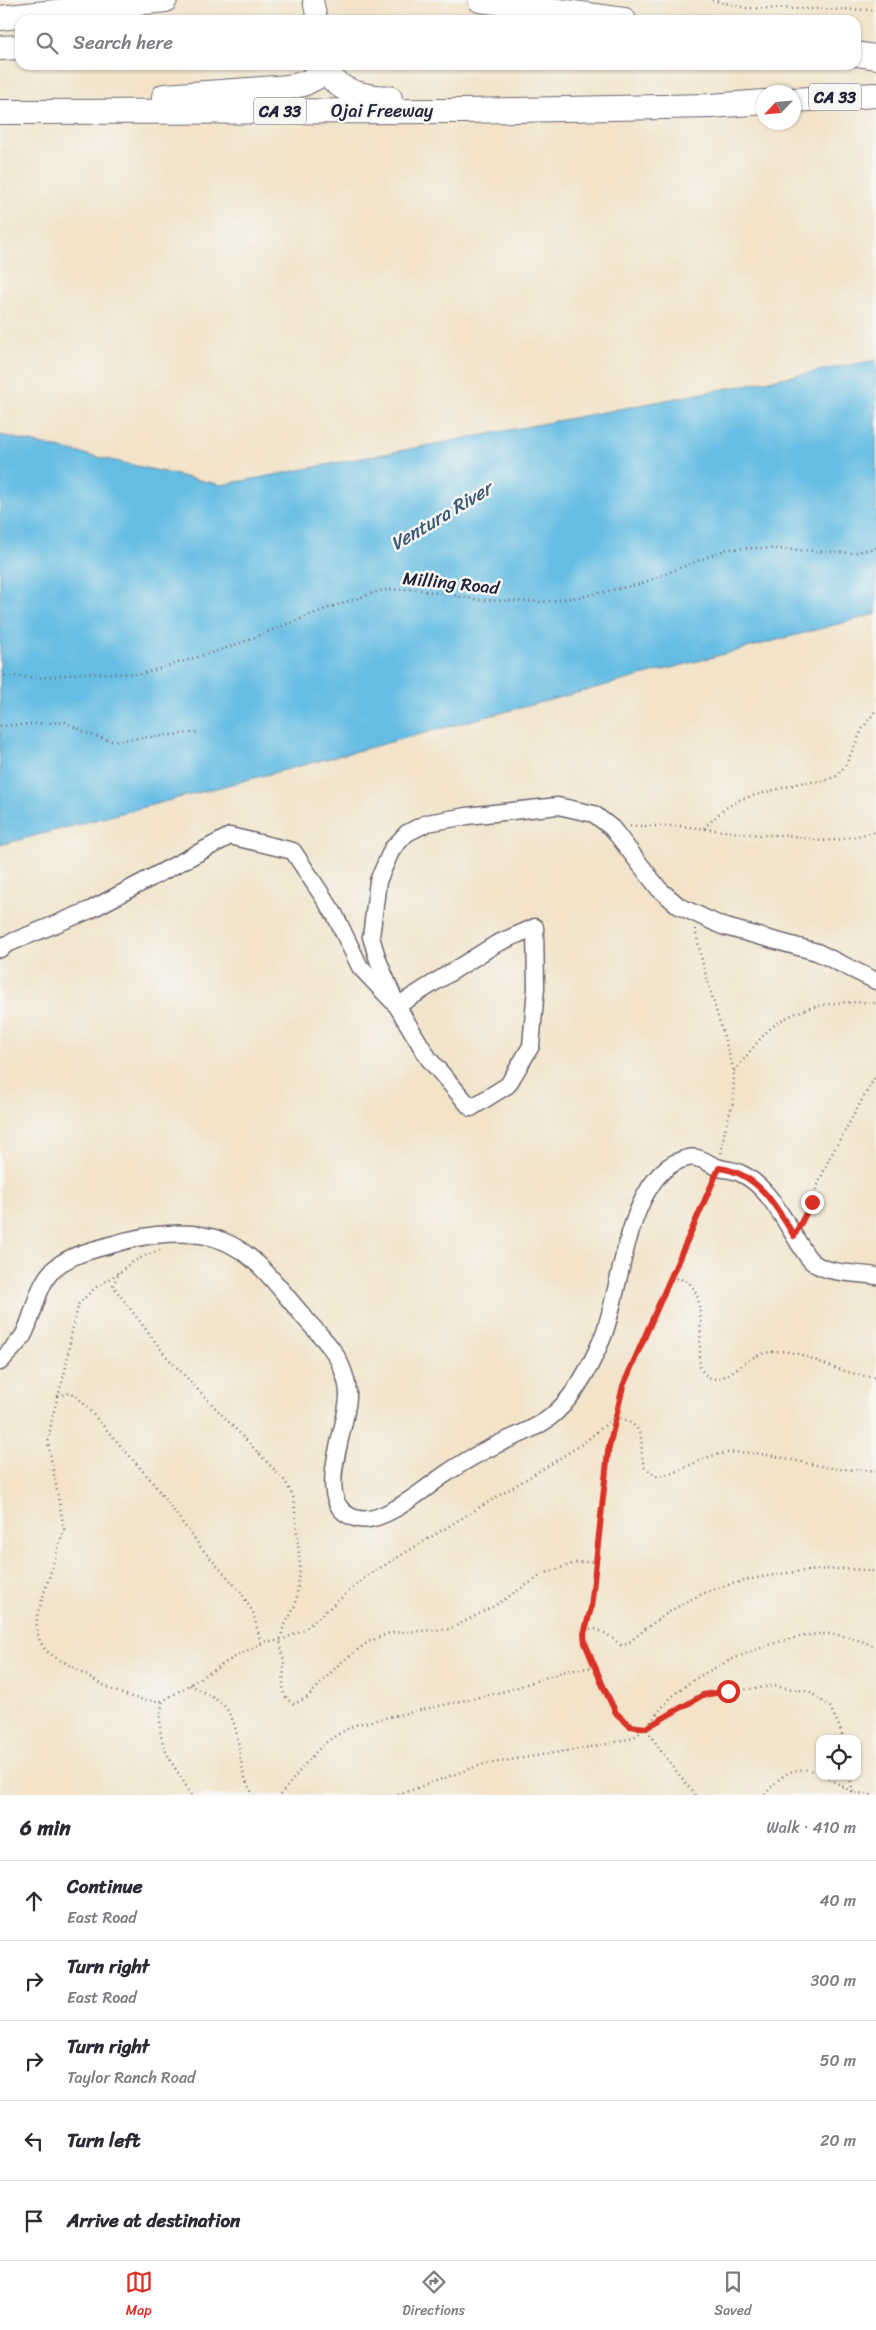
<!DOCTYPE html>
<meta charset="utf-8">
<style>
body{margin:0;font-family:Sriracha,sans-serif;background:#f7f7f7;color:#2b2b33}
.controls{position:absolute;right:15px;bottom:15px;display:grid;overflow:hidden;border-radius:10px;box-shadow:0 1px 4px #0004}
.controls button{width:45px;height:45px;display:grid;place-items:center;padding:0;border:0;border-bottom:1px solid #e1e1e2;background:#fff;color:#2b2b33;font:25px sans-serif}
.compass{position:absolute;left:756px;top:85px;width:45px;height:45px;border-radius:50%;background:#fff;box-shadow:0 1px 4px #0004;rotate:244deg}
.stop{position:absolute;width:15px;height:15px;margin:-11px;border:4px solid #d93025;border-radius:50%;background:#fff}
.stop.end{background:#d93025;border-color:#fff;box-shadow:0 1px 5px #0008}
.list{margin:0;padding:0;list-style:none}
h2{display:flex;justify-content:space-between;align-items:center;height:65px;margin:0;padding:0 20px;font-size:21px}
h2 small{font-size:16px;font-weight:400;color:#7c7c81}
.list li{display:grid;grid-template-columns:32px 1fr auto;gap:15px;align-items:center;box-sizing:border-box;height:80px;padding:0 20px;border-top:1px solid #e1e1e2}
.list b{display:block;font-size:19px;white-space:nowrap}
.list p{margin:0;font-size:16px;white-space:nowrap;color:#7c7c81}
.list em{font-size:16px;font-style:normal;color:#7c7c81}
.icon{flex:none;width:28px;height:28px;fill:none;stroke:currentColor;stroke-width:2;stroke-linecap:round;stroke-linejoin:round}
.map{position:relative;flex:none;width:876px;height:1795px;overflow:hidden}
.search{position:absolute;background:#fff;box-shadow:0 1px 4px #0004;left:15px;right:15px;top:15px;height:55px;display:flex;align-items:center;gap:12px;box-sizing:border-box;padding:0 18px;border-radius:15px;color:#7c7c81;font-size:19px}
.sheet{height:465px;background:#fff}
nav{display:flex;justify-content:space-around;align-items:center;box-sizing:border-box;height:70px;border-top:1px solid #e1e1e2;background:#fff;font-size:14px;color:#7c7c81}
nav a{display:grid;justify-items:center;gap:2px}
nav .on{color:#d93025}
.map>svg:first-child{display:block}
.water{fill:#66bde3;stroke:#44708f}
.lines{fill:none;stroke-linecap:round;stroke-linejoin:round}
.minor-casing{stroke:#6b666d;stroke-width:19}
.major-casing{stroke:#6b666d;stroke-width:22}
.highway-casing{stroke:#6b666d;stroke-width:26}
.path{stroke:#6b666d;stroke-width:2.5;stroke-dasharray:1 4;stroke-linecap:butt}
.minor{stroke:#fff;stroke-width:16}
.major{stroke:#fff;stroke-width:20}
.highway{stroke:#fff;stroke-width:24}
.route{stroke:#d93025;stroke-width:6}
.labels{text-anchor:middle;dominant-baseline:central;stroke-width:5;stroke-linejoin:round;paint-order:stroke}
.shield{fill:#f6f6f2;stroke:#626272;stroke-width:1}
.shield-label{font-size:16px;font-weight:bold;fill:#22223b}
.street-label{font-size:18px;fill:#22223b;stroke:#f6f6f2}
.water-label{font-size:19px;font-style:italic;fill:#3a5876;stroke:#f6f6f2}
</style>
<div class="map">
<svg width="876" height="1795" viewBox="0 0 876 1795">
<rect width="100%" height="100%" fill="#f6f6f2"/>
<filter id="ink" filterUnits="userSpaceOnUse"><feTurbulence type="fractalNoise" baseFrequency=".02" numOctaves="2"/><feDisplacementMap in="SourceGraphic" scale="10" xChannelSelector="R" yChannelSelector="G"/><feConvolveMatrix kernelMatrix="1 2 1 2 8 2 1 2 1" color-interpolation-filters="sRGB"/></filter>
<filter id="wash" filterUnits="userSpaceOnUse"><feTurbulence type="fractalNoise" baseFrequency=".0096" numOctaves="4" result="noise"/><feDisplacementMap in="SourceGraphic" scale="20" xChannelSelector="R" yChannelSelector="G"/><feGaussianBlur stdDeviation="1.12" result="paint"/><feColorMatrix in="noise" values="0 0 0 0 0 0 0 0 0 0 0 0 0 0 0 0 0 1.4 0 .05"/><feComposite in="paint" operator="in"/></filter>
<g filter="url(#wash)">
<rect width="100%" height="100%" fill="#f2e3c9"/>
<polygon class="water" points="876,360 876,614 0,845 0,435 221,485"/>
</g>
<g filter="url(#ink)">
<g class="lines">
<defs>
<g id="minor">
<polyline points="0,949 7,944 90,910 230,836 293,851 335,915 360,967 397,1006 429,1059 471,1108 508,1085 531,1046 536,988 535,927 496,944 397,1006 378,960 371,937 378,881 392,849 407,833 427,823 467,816 558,806 594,814 612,828 659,889 679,906 722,926 817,952 876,981"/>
<path d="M0,1362c7,-8 17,-17 23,-26 11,-20 13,-47 28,-64 15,-17 42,-22 63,-28 32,-10 77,-16 109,-3 33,13 54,45 76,70 10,13 22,24 32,37 9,12 16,30 17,45 2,33 -41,115 11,126 24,5 65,-30 85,-44 17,-12 35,-22 54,-31 17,-8 35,-14 50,-25 25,-19 42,-51 54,-80 20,-46 24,-169 86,-181 12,-3 21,7 32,10 7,2 14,2 20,5 27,12 43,45 58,69 5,7 9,17 17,22 16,10 42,9 61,12"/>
</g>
<polyline id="major" points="313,0 317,20"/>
<g id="highway">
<polyline points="480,0 624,20"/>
<polyline points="0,18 165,0"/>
<polyline points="0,48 20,47"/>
<polyline points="856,54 876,57"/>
<path d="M164,96l125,-9 14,-3 24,-12c13,21 39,25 63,26"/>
<polyline points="794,100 876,95"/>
<polyline points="0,112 462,111 711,106 764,102"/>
</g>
</defs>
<use href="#minor" class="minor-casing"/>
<use href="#major" class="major-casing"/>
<use href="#highway" class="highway-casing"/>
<g class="path">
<polyline points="712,0 747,8 876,10"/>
<polyline points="0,675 38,678 86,673 141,674 227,648 328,608 383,590 413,589 480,600 542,602 580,597 640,584 727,549 759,548 852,553 876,548"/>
<polyline points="0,726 65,722 88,734 112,741 200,732"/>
<polyline points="630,826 681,826 758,835 787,835 821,841 837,840 876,832"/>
<polyline points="704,828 724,809 741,799 800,783 825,781 836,776 845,766 863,728 876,710"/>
<polyline points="695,929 704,969 734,1071 733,1102 725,1129 721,1154"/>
<path d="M734,1071c11,-12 26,-34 38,-44 30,-23 68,-27 104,-24"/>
<polyline points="714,1181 623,1386 608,1452 591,1608 584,1634 585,1643 617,1713 630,1726 646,1728 703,1695 774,1686 810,1692 830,1707 840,1728 843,1739"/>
<polyline points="802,1222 829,1159 876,1075"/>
<path d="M160,1250c-20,8 -40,14 -47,36l53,70 120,126 8,17 6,67 -4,38 -13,25 -3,12 4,21 -1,30 4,7 7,5 14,-7 31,-33 29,-22 21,-9 61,-4 44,-23 49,-32 32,-11 21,-2"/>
<path d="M118,1273l-23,15 -16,15 -6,23 -8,45 -13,47 -4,24 16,87 -27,87c-1,12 0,23 8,33 6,7 17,12 26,17 28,18 57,36 92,35"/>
<path d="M671,1277c4,1 11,2 15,4 22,13 12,63 14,86 14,28 37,-2 54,-10 5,-2 12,-5 18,-5 23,-4 42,9 63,16 13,4 27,8 41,10"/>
<polyline points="58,1396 69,1393 75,1394 150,1479 202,1549 240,1591 253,1612 261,1644"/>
<path d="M585,1629c17,-2 23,7 36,16l6,-1c23,-19 46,-37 73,-49 42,-19 130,-32 176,-23"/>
<path d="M190,1685c11,6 25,12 34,21 21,23 10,64 30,89"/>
<polyline points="825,1776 852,1792 872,1795"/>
<polyline points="850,1776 853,1795"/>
<path d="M191,1795c-20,-38 -38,-48 -28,-94l75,-46 29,-14h13l26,-13 61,-52 179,-109 36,-23 34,-28c35,14 21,21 28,51l12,9c23,-1 41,-18 64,-22 36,-7 81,10 118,15 12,1 25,0 38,2"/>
<path d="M280,1795c28,-32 36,-53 78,-71l148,-33 59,-20 30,-4"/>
<polyline points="398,1795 480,1765 603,1745 633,1738 646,1728"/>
<path d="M695,1795l-34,-44 -15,-23c12,-16 23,-31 39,-42 30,-23 105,-54 143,-52 18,1 32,6 48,13"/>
<path d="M765,1795c14,-19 31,-33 55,-21"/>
</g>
<use href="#minor" class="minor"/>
<use href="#major" class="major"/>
<use href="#highway" class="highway"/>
</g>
</g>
<g class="lines" filter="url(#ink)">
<path class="route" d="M728,1691l-25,4 -57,33 -16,-2 -14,-13 -13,-27 -18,-43 -1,-9 7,-26 17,-156 15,-66 96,-218c39,5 57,38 75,68l18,-34"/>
</g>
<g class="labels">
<g class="shield">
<rect x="809" y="83.5" width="52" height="27" rx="4"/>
<rect x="254" y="97.5" width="52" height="27" rx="4"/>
</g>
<g class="shield-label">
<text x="835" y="97">CA 33</text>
<text x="280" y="111">CA 33</text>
</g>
<g class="street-label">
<text x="382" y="111">Ojai Freeway</text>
<text transform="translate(451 583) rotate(6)">Milling Road</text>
</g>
<g class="water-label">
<text transform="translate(441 516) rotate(-31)">Ventura River</text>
</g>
</g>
</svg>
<div class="controls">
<button><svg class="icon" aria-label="locate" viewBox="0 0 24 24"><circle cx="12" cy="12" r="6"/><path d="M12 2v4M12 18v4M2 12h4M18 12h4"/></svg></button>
</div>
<svg class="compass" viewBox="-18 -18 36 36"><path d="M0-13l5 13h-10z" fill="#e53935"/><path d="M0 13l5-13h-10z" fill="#7c7c81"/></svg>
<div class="stop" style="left:728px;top:1691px"></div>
<div class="stop end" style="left:812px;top:1202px"></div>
<div class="search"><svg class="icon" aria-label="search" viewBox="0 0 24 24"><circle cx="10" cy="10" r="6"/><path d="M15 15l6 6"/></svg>Search here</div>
</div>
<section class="sheet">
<h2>6 min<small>Walk · 410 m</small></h2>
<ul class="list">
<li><svg class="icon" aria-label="ahead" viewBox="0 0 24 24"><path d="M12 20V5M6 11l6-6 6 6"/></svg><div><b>Continue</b><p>East Road</p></div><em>40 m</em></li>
<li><svg class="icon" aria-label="right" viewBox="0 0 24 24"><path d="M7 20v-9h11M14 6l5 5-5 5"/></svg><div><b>Turn right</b><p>East Road</p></div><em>300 m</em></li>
<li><svg class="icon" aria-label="right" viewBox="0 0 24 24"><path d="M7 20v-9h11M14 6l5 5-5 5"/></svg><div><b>Turn right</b><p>Taylor Ranch Road</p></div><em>50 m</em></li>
<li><svg class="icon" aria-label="left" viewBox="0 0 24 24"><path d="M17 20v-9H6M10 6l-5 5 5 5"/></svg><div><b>Turn left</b></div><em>20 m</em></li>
<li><svg class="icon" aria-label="arrive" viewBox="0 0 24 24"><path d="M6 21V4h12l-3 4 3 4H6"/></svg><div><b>Arrive at destination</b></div></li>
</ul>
</section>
<nav>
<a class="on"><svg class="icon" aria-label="map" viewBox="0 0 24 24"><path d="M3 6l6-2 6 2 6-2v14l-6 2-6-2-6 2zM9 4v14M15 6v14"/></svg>Map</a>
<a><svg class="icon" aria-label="directions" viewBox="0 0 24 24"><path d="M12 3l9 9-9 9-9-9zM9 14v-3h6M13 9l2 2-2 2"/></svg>Directions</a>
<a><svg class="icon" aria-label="saved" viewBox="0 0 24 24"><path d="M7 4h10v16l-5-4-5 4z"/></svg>Saved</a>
</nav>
